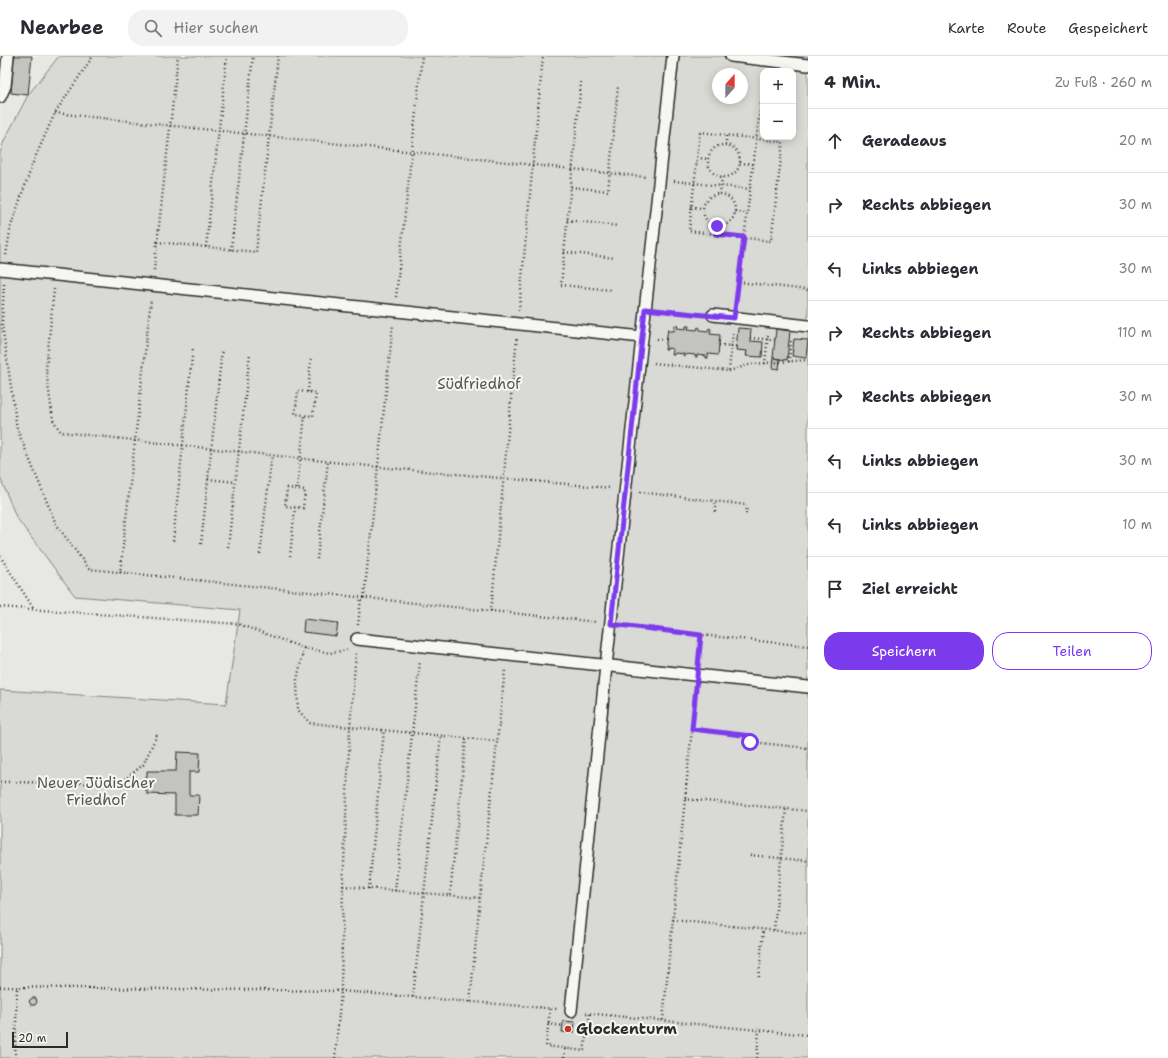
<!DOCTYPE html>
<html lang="de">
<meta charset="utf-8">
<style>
body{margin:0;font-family:"Shantell Sans",sans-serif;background:#f2f2f3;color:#2b2b33}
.controls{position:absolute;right:12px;top:12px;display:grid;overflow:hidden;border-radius:8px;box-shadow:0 2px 10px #0003}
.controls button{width:36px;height:36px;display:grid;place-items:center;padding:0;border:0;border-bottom:1px solid #e1e1e2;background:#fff;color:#2b2b33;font:20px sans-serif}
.compass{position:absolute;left:712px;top:12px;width:36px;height:36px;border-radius:50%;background:#fff;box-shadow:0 2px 10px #0003;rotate:21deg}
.scale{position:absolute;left:12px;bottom:10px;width:56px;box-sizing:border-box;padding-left:4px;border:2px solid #2b2b2b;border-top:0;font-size:11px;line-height:14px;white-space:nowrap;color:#2b2b2b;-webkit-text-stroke:3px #f6f6f2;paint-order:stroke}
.stop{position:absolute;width:12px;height:12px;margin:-9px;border:3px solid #7c3aed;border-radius:50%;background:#fff}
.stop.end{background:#7c3aed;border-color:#fff;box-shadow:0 1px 4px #0008}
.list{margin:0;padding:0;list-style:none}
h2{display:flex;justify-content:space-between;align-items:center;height:52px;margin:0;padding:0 16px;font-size:17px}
h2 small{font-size:13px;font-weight:400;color:#7c7c81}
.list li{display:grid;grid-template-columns:26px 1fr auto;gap:12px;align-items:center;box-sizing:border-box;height:64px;padding:0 16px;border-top:1px solid #e1e1e2}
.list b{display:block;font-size:15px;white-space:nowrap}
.list em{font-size:13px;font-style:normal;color:#7c7c81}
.actions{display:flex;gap:8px;padding:12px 16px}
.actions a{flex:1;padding:9px 0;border:1px solid #7c3aed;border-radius:16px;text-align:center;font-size:14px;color:#7c3aed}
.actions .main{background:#7c3aed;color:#fff}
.icon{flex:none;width:22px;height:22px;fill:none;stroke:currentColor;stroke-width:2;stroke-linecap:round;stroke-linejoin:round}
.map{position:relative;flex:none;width:808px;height:1002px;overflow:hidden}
header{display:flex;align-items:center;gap:24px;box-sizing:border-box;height:56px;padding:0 20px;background:#fff;border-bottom:1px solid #e1e1e2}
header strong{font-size:19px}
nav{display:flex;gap:22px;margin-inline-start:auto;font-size:14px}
.search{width:280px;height:36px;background:#f2f2f3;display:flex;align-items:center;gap:10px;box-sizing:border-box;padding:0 14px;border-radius:16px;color:#7c7c81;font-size:15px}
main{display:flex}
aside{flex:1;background:#fff}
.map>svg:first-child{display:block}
.built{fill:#e7e7e3}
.green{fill:#d9d9d5;stroke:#828280;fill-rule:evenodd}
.building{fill:#c3c3c0;stroke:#2b2b2b}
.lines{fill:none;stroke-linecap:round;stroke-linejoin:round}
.service-casing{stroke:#2b2b2b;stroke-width:14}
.path{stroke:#2b2b2b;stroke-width:2.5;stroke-dasharray:1 3;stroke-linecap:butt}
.service{stroke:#f6f6f2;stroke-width:11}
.route{stroke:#7c3aed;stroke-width:5}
.poi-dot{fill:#c8321e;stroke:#f6f6f2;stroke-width:1.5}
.labels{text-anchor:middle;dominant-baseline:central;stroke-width:4;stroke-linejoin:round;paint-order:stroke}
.park-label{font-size:15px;fill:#565656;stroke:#f6f6f2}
.poi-label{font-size:15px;font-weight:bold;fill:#2b2b2b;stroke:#f6f6f2;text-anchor:start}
</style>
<header>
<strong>Nearbee</strong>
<div class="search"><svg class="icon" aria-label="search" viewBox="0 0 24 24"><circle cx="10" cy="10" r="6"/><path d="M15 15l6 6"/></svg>Hier suchen</div>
<nav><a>Karte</a><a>Route</a><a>Gespeichert</a></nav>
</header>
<main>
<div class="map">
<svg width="808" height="1002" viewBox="0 0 808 1002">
<rect width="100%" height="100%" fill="#f6f6f2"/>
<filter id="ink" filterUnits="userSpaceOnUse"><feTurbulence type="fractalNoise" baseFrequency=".025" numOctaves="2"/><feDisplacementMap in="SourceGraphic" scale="8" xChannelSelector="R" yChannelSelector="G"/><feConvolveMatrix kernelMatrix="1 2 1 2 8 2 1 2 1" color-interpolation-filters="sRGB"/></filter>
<g filter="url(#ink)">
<g class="built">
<polygon points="0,0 59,0 28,39 4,85 0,97"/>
<polygon points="0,421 16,461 75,540 240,554 226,648 0,634"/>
</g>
<path class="green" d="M59,0h749v1002h-808v-368l226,14 14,-94 -165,-14 -59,-79 -16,-40v-324l4,-12 24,-46zM763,15h30v66h-30zM718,18h24v24h-24z"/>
<g class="building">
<polygon points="14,0 32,0 28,39 11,37"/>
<polygon points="675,269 678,269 677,272 686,273 686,270 689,270 688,273 697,274 698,271 700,272 700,274 708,275 709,272 711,273 710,278 720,279 718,299 708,298 708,302 706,302 706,300 697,299 697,301 695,301 695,299 686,298 686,300 683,300 684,298 675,297 674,299 672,299 673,293 667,292 667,294 665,294 667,279 668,273 669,273 669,275 674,275"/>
<polygon points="738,272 751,273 750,285 763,286 762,301 746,300 747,295 736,294"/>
<polygon points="776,273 790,275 787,304 773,302"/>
<polygon points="794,283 808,284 806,302 792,300"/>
<polygon points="773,302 780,303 779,313 772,312"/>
<polygon points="304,563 338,567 336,580 303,576"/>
<polygon points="177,696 200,697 199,716 189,716 189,739 199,739 198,759 175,759 175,739 147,738 147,734 145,734 146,720 147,720 147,715 176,715"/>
<polygon points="32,942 36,942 37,946 35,949 31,949 29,945"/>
<polygon points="563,965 575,966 574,977 562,976"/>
</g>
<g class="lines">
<defs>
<g id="service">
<polyline points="731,0 808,9"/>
<polyline points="0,41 5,30 8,0"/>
<polyline points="0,213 642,281"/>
<polyline points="713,259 808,270"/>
<polyline points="357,583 808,631"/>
<polyline points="571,955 606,610 673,0"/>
</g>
</defs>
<use href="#service" class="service-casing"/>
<g class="path">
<polyline points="581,26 561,229 612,234"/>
<polyline points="55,57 645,121"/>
<polygon points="700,76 783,86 771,185 689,175"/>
<polyline points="726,89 726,79"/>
<circle cx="724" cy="105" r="16"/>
<polyline points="697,102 708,103"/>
<polyline points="740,107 753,108"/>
<polyline points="674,125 750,133"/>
<polyline points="571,131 608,135 618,30"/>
<polyline points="720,138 722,121"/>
<circle cx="719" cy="154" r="16"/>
<polyline points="691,151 703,152"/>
<polyline points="735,156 747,157"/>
<polyline points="567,164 618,170"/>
<polyline points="157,186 256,196 278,0"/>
<polyline points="206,191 227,0"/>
<polyline points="231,194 253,0"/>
<polyline points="564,196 615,202"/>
<polyline points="6,199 11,170 34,104 55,57 93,0"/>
<polyline points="154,214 178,0"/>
<polyline points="739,226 808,234"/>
<polyline points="4,228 2,268 17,373 56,468 89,513 597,566"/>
<polyline points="54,233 46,314 53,364 61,376 378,411 611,432"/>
<polyline points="396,241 422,0"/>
<polyline points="736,247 763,30"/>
<polyline points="519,254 543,0"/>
<polyline points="659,254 700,258"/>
<polyline points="750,282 775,284"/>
<polyline points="657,283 666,283"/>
<polyline points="719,289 736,290"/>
<polyline points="789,306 791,283"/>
<polyline points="654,307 729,315 733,275"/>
<polyline points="765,308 768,279"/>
<polyline points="729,315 752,308 808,304"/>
<polygon points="298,335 316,337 313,360 295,358"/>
<polyline points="308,336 311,301"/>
<polyline points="208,423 235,426"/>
<polygon points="287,432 305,434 303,452 285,450"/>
<polyline points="297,433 305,359"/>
<polyline points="640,436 747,449 746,460"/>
<polyline points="715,456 715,445"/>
<polyline points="173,485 193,291"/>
<polyline points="201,488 222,294"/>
<polyline points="228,491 250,297"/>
<polyline points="260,498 272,399"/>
<polyline points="0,500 34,553"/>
<polyline points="290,500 295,452"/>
<polyline points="317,503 328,405"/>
<polyline points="120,517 151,243"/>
<polyline points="364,542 393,268"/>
<polyline points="0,551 238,568 304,592 330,597 347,594"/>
<polyline points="491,555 517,281"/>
<polyline points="358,569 361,542"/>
<polyline points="624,569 701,579 808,590"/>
<polyline points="304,592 297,624 298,654 310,667 496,685"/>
<polyline points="699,606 701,579"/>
<polyline points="692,673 751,680 751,686 808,692"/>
<polyline points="0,726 87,727 125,723 143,709 157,679"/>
<polyline points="685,743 808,755"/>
<polyline points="750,799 808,805"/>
<polyline points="343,830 480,842"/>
<polyline points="369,833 384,674"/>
<polyline points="395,835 420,605"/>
<polyline points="450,839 466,682"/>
<polyline points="673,864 808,878"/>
<polyline points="774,874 786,753"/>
<polyline points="759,921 763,873"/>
<polyline points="0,931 341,935 557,953"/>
<polyline points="413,941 441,679"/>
<polyline points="470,946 480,842 505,614"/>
<polyline points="550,953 546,990 584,995 590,957"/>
<polyline points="586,957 808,979"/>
<polyline points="663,964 696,632"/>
<polyline points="548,968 563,970"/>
<polyline points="15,1002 17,932"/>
<polyline points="335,1002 341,935 343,830 350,671 356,596"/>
<polyline points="564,1002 565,993"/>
<polyline points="757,1002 759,974"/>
</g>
<use href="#service" class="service"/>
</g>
</g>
<g class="lines" filter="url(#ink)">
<polyline class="route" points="717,170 716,178 744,181 734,262 645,253 611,568 701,579 692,673 751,680 750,686"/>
</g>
<circle class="poi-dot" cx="568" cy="973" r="4"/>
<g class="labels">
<g class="park-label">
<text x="479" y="328">Südfriedhof</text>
<text x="96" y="727">Neuer Jüdischer<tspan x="96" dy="17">Friedhof</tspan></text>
</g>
<g class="poi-label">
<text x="576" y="973">Glockenturm</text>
</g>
</g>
</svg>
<div class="controls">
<button>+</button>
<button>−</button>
</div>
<svg class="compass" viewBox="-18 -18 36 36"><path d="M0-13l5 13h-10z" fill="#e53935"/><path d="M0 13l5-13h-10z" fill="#7c7c81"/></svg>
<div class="scale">20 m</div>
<div class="stop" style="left:750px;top:686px"></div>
<div class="stop end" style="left:717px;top:170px"></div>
</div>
<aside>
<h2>4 Min.<small>Zu Fuß · 260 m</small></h2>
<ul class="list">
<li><svg class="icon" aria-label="ahead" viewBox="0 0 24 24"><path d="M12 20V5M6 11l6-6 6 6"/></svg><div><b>Geradeaus</b></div><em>20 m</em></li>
<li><svg class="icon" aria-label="right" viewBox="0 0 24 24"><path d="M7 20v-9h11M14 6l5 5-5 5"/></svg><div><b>Rechts abbiegen</b></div><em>30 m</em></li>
<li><svg class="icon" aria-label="left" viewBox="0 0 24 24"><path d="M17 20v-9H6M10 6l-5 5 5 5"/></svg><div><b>Links abbiegen</b></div><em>30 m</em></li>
<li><svg class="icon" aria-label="right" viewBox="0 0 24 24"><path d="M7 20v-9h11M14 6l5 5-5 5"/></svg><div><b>Rechts abbiegen</b></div><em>110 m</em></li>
<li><svg class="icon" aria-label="right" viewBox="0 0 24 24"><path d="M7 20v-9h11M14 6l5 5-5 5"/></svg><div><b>Rechts abbiegen</b></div><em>30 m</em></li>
<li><svg class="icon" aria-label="left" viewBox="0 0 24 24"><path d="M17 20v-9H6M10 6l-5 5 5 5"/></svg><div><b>Links abbiegen</b></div><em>30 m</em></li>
<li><svg class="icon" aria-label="left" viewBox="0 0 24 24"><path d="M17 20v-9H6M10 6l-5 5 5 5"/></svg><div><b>Links abbiegen</b></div><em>10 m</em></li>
<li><svg class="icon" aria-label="arrive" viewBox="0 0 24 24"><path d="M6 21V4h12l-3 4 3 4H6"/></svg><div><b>Ziel erreicht</b></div></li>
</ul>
<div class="actions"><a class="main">Speichern</a><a>Teilen</a></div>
</aside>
</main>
